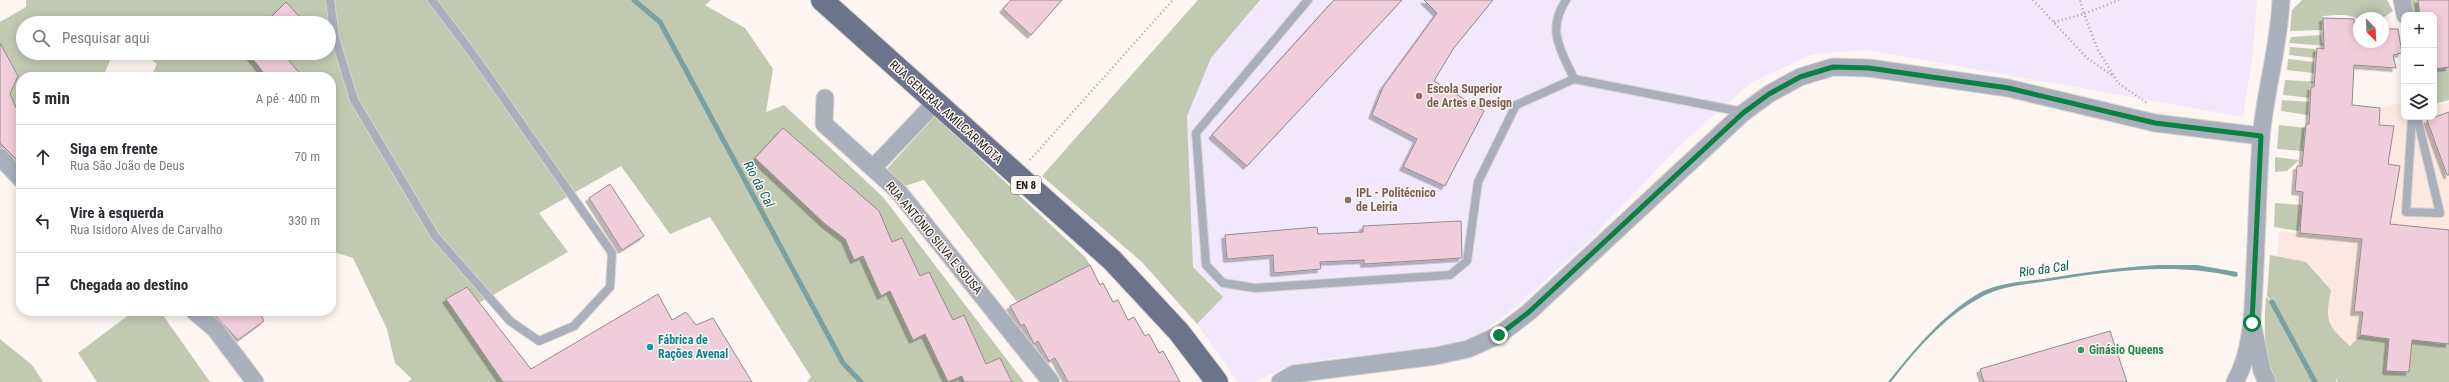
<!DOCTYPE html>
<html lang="pt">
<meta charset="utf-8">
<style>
body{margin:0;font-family:"Roboto Condensed",sans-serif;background:#f2f2f3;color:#2b2b33}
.controls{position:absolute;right:12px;top:12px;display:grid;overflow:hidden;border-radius:8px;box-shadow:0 2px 10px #0003}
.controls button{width:36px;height:36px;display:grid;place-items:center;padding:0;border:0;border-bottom:1px solid #e1e1e2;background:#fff;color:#2b2b33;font:20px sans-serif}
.compass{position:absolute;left:2353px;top:12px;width:36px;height:36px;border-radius:50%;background:#fff;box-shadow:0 2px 10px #0003;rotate:156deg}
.stop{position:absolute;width:12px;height:12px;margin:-9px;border:3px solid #0b8043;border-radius:50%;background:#fff}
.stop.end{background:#0b8043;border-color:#fff;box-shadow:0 1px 4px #0008}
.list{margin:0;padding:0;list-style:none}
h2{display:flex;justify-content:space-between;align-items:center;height:52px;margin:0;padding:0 16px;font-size:17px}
h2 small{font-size:13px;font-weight:400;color:#7c7c81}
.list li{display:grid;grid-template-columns:26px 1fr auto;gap:12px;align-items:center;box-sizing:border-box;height:64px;padding:0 16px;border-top:1px solid #e1e1e2}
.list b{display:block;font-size:15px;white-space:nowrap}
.list p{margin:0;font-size:13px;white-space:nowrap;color:#7c7c81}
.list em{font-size:13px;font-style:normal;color:#7c7c81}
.icon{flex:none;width:22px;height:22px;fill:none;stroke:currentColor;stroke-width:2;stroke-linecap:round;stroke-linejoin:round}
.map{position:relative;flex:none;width:2449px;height:382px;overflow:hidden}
.search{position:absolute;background:#fff;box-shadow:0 2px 10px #0003;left:16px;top:16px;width:320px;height:44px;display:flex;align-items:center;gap:10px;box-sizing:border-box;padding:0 14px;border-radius:22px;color:#7c7c81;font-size:15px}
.panel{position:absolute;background:#fff;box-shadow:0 2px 10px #0003;left:16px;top:72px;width:320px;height:244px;border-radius:16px}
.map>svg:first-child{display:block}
.industrial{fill:#fce8e1}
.education{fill:#f1e8fd}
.green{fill:#c1c9b1}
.water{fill:#79a1a2}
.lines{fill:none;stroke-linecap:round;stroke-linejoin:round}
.stream{stroke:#79a1a2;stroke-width:5}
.building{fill:#f0cdda;stroke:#928b8d;filter:url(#shadow)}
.lane-casing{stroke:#d9d3cf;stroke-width:10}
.street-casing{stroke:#d9d3cf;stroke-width:19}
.primary-casing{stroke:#d9d3cf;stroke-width:24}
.path{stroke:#aaa4a1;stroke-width:2.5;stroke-dasharray:1 3;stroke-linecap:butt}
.lane{stroke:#aaafbc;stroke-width:8}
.street{stroke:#aaafbc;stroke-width:17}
.primary{stroke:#6c738a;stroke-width:22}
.route{stroke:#0b8043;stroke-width:5}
.education-dot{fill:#8d6e63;stroke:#fcf5f1;stroke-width:1.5}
.culture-dot{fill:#0f9aa8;stroke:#fcf5f1;stroke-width:1.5}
.leisure-dot{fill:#2e9e5b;stroke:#fcf5f1;stroke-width:1.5}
.labels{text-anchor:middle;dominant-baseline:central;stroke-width:3;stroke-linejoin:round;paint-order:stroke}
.shield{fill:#fcf5f1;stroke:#635f5d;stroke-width:1}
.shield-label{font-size:11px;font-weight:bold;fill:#211f1d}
.education-label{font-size:12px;font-weight:bold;fill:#785e54;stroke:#fcf5f1;text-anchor:start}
.street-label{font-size:12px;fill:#211f1d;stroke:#fcf5f1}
.culture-label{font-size:12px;font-weight:bold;fill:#0d838f;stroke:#fcf5f1;text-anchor:start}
.leisure-label{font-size:12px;font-weight:bold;fill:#27864d;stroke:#fcf5f1;text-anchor:start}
.water-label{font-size:13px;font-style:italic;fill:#086062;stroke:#fcf5f1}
</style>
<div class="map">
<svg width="2449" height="382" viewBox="0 0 2449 382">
<defs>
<filter id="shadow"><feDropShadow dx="-3.5" dy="3.5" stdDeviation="0" flood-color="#0004"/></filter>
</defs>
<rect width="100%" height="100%" fill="#fcf5f1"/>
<polygon class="industrial" points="2404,102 2404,117 2434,117 2434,106 2449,102 2449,344 2412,340 2409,372 2386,371 2344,341 2333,330 2330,324 2328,308 2331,290 2306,262 2277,257 2279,231 2388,243 2393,206 2381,204 2379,125 2380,108"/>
<polygon class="education" points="1198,0 2257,0 2253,54 2243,117 1868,50 1813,54 1752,82 1679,146 1586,244 1518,305 1487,329 1460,342 1379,355 1332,358 1286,367 1255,382 1238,382 1197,324 1142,262 1042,176"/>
<g class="green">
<polygon points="26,0 711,0 705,5 745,28 773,69 766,112 784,105 883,197 1024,382 807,382 811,377 710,217 670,234 621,166 539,213 568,252 479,303 467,287 446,299 503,382 408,382 412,379 395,363 387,329 353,258 331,251 331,77 299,77 289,61 296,53 329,53 329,23 305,23 286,3 265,23 23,23 23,53 113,53 103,77 21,77 21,114 19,114 10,94 18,76 0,43 0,22 26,7"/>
<polygon points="1198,0 1260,0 1211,58 1187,116 1193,267 1223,297 1197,324 1142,262 1042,176"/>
<path d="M2302,0h85l6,11 -10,7h-24v2c-9,-7 -24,-5 -36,-4l-1,14 -32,1 2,-21z"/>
<polygon points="2409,0 2418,0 2420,15 2412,15"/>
<polygon points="2321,35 2322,43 2352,45 2352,48 2289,43 2291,37"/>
<polygon points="2290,47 2316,49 2315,58 2289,55"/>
<polygon points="144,53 248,53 267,77 151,77 157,64"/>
<polygon points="2288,59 2314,62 2314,73 2287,70"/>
<polygon points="2449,67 2449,100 2434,104 2434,69"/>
<polygon points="2285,80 2353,84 2352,88 2310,83 2309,98 2283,95"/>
<polygon points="2282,100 2309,102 2308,115 2281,111"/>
<polygon points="935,116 1085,257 1090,265 1018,303 924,180 901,187 885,171"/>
<polygon points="2279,125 2305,128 2303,151 2277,149"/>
<polygon points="2275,157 2299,160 2287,171 2275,172"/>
<polygon points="2275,203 2302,205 2299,231 2274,227"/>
<path d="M2270,255l36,7 25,28c-6,32 -4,35 19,56l11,-11 28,4 -3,32 23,1 3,-32 37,4v38h-111l-3,-7 2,7h-61c-13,-28 -12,-55 -10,-85l6,5 27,49 -27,-50 -5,-5z"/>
<polygon points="134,311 160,311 210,382 97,382 78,353"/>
<polygon points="0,339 32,365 43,382 0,382"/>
</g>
<path class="water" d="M2158,265h39l40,7 1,3 -2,2c-63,-15 -125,-6 -188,4 -24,4 -49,5 -70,18 -35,19 -63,52 -87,83h-3c26,-32 52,-65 88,-87 20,-12 44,-13 67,-16 39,-6 76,-12 115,-14z"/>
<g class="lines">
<g class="stream">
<polyline points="634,0 660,22 843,363 861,382"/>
<polyline points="2272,302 2315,382"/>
</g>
</g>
<g class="building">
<polygon points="1011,0 1062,0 1031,35 1003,9"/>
<polygon points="1334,0 1402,0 1247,166 1212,135"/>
<polygon points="1424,0 1493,0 1453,49 1434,81 1484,111 1445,186 1403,167 1417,139 1372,115 1383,87 1437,13"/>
<polygon points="2418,0 2449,0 2449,67 2434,69 2434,15 2420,15"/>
<polygon points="286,2 305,23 265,23"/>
<polygon points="2323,18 2354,19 2355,29 2359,29 2359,42 2383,42 2383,29 2398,29 2402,53 2393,55 2396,68 2354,65 2352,105 2380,108 2379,125 2394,126 2388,164 2400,166 2390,224 2449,230 2449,344 2412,340 2409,372 2386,371 2389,339 2360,335 2363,312 2354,312 2362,239 2300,233 2303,192 2295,191 2297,166 2302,166 2306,124 2309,124 2311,87 2314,87 2317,48 2324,49"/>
<polygon points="0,43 18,76 10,94 21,119 21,164 0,143"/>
<polygon points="248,53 296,53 289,61 303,77 267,77"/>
<polygon points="2449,112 2449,175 2447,175 2427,120"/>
<polygon points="783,128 879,211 892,242 902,238 920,276 929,272 953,320 964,315 986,364 1000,358 1012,382 964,382 962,376 948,382 925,334 913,340 890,291 881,296 863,256 854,260 845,239 825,224 755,158"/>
<polygon points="610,184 644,236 622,250 589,198"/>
<polygon points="1461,221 1462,258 1364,264 1364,260 1320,262 1321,269 1274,273 1273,255 1227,259 1225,235 1317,227 1318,234 1363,232 1363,226"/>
<polygon points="1090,265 1100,285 1103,283 1113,302 1118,300 1128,320 1134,317 1145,336 1149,334 1159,353 1163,351 1180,382 1068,382 1055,358 1049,361 1038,341 1034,344 1024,324 1021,326 1010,306"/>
<polygon points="467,287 531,369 658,294 672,320 686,312 696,325 713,318 752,382 503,382 446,299"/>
<polygon points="211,311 259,311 264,321 238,340"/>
<polygon points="2110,331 2127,382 1984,382 1980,369"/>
</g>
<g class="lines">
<defs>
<g id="lane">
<polyline points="330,0 335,38 354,100 435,236 510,321 539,341 574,326 610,287 612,253 472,53 432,0"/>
<polyline points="1308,0 1196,133 1206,265 1223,283 1255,288 1450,275 1467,261 1478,182 1516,105 1574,79 1743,112"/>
<path d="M1566,0c-20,31 -5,50 8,79"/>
<polyline points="2412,117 2406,212 2440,213 2417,117"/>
</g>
<g id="street">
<polyline points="2402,0 2405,15"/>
<polyline points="825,98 824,124 898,191 1051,382"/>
<polyline points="0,157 21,179"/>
<polyline points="873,168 935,103"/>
<polyline points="194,311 215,329 255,382"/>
<polyline points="2253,327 2262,371 2267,382"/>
<polyline points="1280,382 1294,374 1436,356 1468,349 1499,335 1529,312 1743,113 1769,94 1800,77 1833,67 1869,68 2008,88 2155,123 2261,136"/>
<path d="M2235,382c19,-34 18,-78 20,-116 2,-42 3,-85 6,-128 4,-46 18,-91 20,-138"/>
</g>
<polyline id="primary" points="822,0 1112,260 1179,332 1217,382"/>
</defs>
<use href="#lane" class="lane-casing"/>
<use href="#street" class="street-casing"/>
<use href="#primary" class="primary-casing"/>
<g class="path">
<polyline points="2033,0 2087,58 2113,76"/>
<polyline points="2119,0 2084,14 2098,50 2118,83 2147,103"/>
<polyline points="2054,22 2084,14 2080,0"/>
<polyline points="1030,160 1173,0"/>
</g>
<use href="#lane" class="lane"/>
<use href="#street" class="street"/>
<use href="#primary" class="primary"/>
</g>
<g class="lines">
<polyline class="route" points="1499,335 1529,312 1743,113 1769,94 1800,77 1833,67 1869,68 2008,88 2155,123 2261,136 2252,323"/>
</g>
<g class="education-dot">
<circle cx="1419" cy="96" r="4"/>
<circle cx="1348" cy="200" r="4"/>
</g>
<circle class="culture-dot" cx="650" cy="347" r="4"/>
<circle class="leisure-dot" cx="2081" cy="350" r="4"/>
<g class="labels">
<rect class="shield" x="1011" y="176" width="30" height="18" rx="3"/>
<g class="shield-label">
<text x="1026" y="185">EN 8</text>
</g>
<g class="education-label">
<text x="1427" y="89">Escola Superior<tspan x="1427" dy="14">de Artes e Design</tspan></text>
<text x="1356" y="193">IPL - Politécnico<tspan x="1356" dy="14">de Leiria</tspan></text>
</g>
<g class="street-label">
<text transform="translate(946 112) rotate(42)">RUA GENERAL AMÍLCAR MOTA</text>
<text transform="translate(934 238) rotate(50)">RUA ANTÓNIO SILVA E SOUSA</text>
</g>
<g class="culture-label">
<text x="658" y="340">Fábrica de<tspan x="658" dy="14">Rações Avenal</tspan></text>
</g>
<g class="leisure-label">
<text x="2089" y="350">Ginásio Queens</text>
</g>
<g class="water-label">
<text transform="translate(759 184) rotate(62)">Rio da Cal</text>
<text transform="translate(2044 269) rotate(-8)">Rio da Cal</text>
</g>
</g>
</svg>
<div class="controls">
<button>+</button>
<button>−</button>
<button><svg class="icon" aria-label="layers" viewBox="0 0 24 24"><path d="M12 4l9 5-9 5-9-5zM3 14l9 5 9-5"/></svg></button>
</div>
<svg class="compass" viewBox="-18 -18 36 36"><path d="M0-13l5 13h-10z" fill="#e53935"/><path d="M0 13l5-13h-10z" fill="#7c7c81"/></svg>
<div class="stop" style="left:2252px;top:323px"></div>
<div class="stop end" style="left:1499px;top:335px"></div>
<div class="search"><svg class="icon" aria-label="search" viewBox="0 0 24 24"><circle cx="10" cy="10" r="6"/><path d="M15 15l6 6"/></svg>Pesquisar aqui</div>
<section class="panel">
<h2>5 min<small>A pé · 400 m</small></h2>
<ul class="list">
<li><svg class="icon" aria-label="ahead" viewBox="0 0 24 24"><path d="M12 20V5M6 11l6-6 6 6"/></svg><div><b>Siga em frente</b><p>Rua São João de Deus</p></div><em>70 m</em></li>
<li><svg class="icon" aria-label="left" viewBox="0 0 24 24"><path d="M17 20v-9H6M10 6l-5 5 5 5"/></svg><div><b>Vire à esquerda</b><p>Rua Isidoro Alves de Carvalho</p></div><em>330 m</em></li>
<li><svg class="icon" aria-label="arrive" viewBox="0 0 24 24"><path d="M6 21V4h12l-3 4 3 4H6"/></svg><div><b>Chegada ao destino</b></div></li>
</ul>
</section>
</div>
